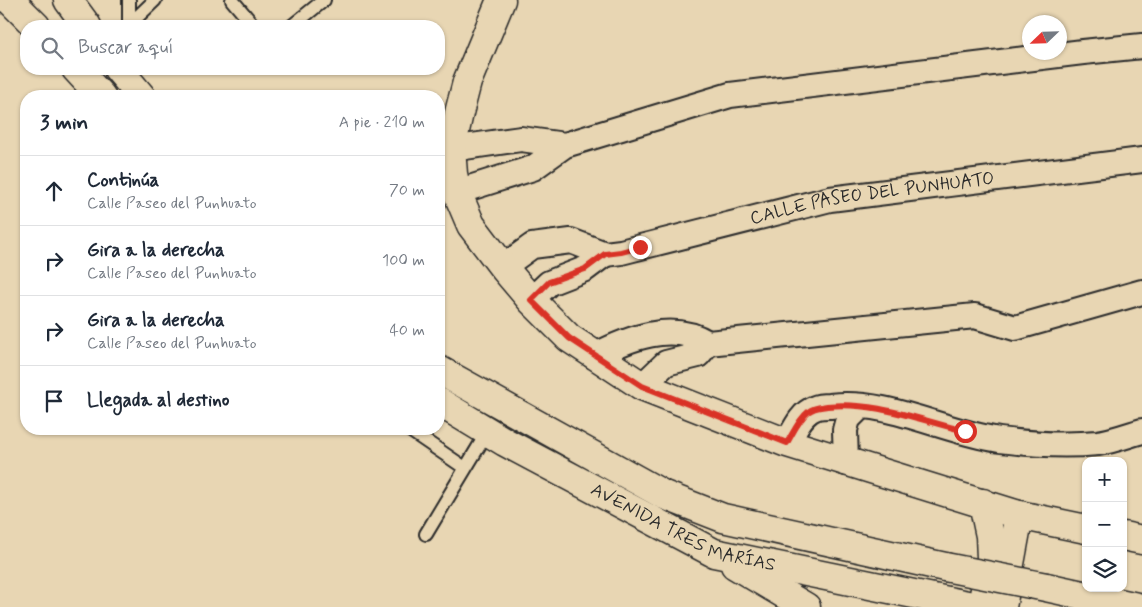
<!DOCTYPE html>
<html lang="es">
<meta charset="utf-8">
<style>
body{margin:0;font-family:Mynerve,sans-serif;background:#f6f6f7;color:#1f2937}
.controls{position:absolute;right:15px;bottom:15px;display:grid;overflow:hidden;border-radius:10px;box-shadow:0 1px 4px #0004}
.controls button{width:45px;height:45px;display:grid;place-items:center;padding:0;border:0;border-bottom:1px solid #e0e1e3;background:#fff;color:#1f2937;font:25px sans-serif}
.compass{position:absolute;left:1022px;top:15px;width:45px;height:45px;border-radius:50%;background:#fff;box-shadow:0 1px 4px #0004;rotate:247deg}
.stop{position:absolute;width:15px;height:15px;margin:-11px;border:4px solid #d93025;border-radius:50%;background:#fff}
.stop.end{background:#d93025;border-color:#fff;box-shadow:0 1px 5px #0008}
.list{margin:0;padding:0;list-style:none}
h2{display:flex;justify-content:space-between;align-items:center;height:65px;margin:0;padding:0 20px;font-size:21px}
h2 small{font-size:16px;font-weight:400;color:#747a83}
.list li{display:grid;grid-template-columns:32px 1fr auto;gap:15px;align-items:center;box-sizing:border-box;height:70px;padding:0 20px;border-top:1px solid #e0e1e3}
.list b{display:block;font-size:19px;white-space:nowrap}
.list p{margin:0;font-size:16px;white-space:nowrap;color:#747a83}
.list em{font-size:16px;font-style:normal;color:#747a83}
.icon{flex:none;width:28px;height:28px;fill:none;stroke:currentColor;stroke-width:2;stroke-linecap:round;stroke-linejoin:round}
.map{position:relative;flex:none;width:1142px;height:607px;overflow:hidden}
.search{position:absolute;background:#fff;box-shadow:0 1px 4px #0004;left:20px;top:20px;width:425px;height:55px;display:flex;align-items:center;gap:12px;box-sizing:border-box;padding:0 18px;border-radius:20px;color:#747a83;font-size:19px}
.panel{position:absolute;background:#fff;box-shadow:0 1px 4px #0004;left:20px;top:90px;width:425px;height:345px;border-radius:20px}
.map>svg:first-child{display:block}
.lines{fill:none;stroke-linecap:round;stroke-linejoin:round}
.lane-casing{stroke:#2b2b2b;stroke-width:16}
.street-casing{stroke:#2b2b2b;stroke-width:28}
.secondary-casing{stroke:#2b2b2b;stroke-width:31}
.lane{stroke:#e8d6b3;stroke-width:12}
.street{stroke:#e8d6b3;stroke-width:24}
.secondary{stroke:#e8d6b3;stroke-width:28}
.secondary-bridge-casing{stroke:#2b2b2b;stroke-width:31;stroke-linecap:butt}
.secondary-bridge{stroke:#e8d6b3;stroke-width:28}
.route{stroke:#d93025;stroke-width:6}
.labels{text-anchor:middle;dominant-baseline:central;stroke-width:4;stroke-linejoin:round;paint-order:stroke}
.street-label{font-size:18px;fill:#2b2b2b;stroke:#e8d6b3}
</style>
<div class="map">
<svg width="1142" height="607" viewBox="0 0 1142 607">
<rect width="100%" height="100%" fill="#e8d6b3"/>
<filter id="ink" filterUnits="userSpaceOnUse"><feTurbulence type="fractalNoise" baseFrequency=".02" numOctaves="2"/><feDisplacementMap in="SourceGraphic" scale="10" xChannelSelector="R" yChannelSelector="G"/><feConvolveMatrix kernelMatrix="1 2 1 2 8 2 1 2 1" color-interpolation-filters="sRGB"/></filter>
<g filter="url(#ink)">
<g class="lines">
<defs>
<g id="lane">
<polyline points="232,0 254,26"/>
<polyline points="129,25 155,0"/>
<polyline points="129,26 129,0"/>
<polyline points="292,26 324,0"/>
<polyline points="408,429 465,468"/>
<polyline points="426,534 488,431"/>
</g>
<g id="street">
<polyline points="451,149 521,139 565,145"/>
<polyline points="457,192 533,168 565,145 730,95 1083,52 1142,46"/>
<path id="s1" d="M503,267l29,-21 39,-5 34,13 16,-2 209,-53 312,-39"/>
<polyline points="531,300 549,283 585,269 605,254"/>
<path d="M594,356c35,-18 78,-35 114,-13l267,-27 40,12 127,-36"/>
<polyline points="642,386 666,363 698,355 708,343"/>
<path d="M787,443c7,-12 14,-30 28,-35 4,-2 10,-2 15,-2 58,-7 113,26 170,34 31,4 66,6 98,3 15,-2 30,-8 44,-12"/>
<polyline points="846,463 845,430 848,419 861,406"/>
</g>
<g id="secondary">
<polyline points="10,0 36,26"/>
<polyline points="68,0 87,26"/>
<polyline points="501,0 467,82 459,113 451,149 453,174 457,192 471,225 503,267 531,300 569,338 642,386 787,443 1019,515 1086,529"/>
<polyline points="76,69 101,96"/>
<polyline points="118,69 141,96"/>
<polyline points="439,370 664,495 723,518 945,567"/>
<path id="s2" d="M439,402l66,40 209,111 263,54"/>
<polyline points="1123,536 1142,540"/>
<polyline points="735,565 806,607"/>
<polyline points="1046,587 1137,607"/>
<polyline points="983,600 991,558 990,536 983,503"/>
<polyline points="1002,607 1019,515"/>
</g>
</defs>
<use href="#lane" class="lane-casing"/>
<use href="#street" class="street-casing"/>
<use href="#secondary" class="secondary-casing"/>
<use href="#lane" class="lane"/>
<use href="#street" class="street"/>
<use href="#secondary" class="secondary"/>
<defs>
<polyline id="secondary-bridge" points="945,567 1046,587"/>
</defs>
<use href="#secondary-bridge" class="secondary-bridge-casing"/>
<use href="#secondary-bridge" class="secondary-bridge"/>
</g>
</g>
<g class="lines" filter="url(#ink)">
<path class="route" d="M640,247l-19,5 -16,2 -20,15 -36,13 -18,18 38,38 73,48 145,57c6,-10 12,-24 21,-31 6,-5 12,-5 19,-6 47,-5 92,14 138,25"/>
</g>
<g class="labels">
<g class="street-label">
<text stroke="none"><textPath href="#s1" startOffset="385">CALLE PASEO DEL PUNHUATO</textPath></text>
<text stroke="none"><textPath href="#s2" startOffset="276">AVENIDA TRES MARÍAS</textPath></text>
</g>
</g>
</svg>
<div class="controls">
<button>+</button>
<button>−</button>
<button><svg class="icon" aria-label="layers" viewBox="0 0 24 24"><path d="M12 4l9 5-9 5-9-5zM3 14l9 5 9-5"/></svg></button>
</div>
<svg class="compass" viewBox="-18 -18 36 36"><path d="M0-13l5 13h-10z" fill="#e53935"/><path d="M0 13l5-13h-10z" fill="#747a83"/></svg>
<div class="stop" style="left:965px;top:431px"></div>
<div class="stop end" style="left:640px;top:247px"></div>
<div class="search"><svg class="icon" aria-label="search" viewBox="0 0 24 24"><circle cx="10" cy="10" r="6"/><path d="M15 15l6 6"/></svg>Buscar aquí</div>
<section class="panel">
<h2>3 min<small>A pie · 210 m</small></h2>
<ul class="list">
<li><svg class="icon" aria-label="ahead" viewBox="0 0 24 24"><path d="M12 20V5M6 11l6-6 6 6"/></svg><div><b>Continúa</b><p>Calle Paseo del Punhuato</p></div><em>70 m</em></li>
<li><svg class="icon" aria-label="right" viewBox="0 0 24 24"><path d="M7 20v-9h11M14 6l5 5-5 5"/></svg><div><b>Gira a la derecha</b><p>Calle Paseo del Punhuato</p></div><em>100 m</em></li>
<li><svg class="icon" aria-label="right" viewBox="0 0 24 24"><path d="M7 20v-9h11M14 6l5 5-5 5"/></svg><div><b>Gira a la derecha</b><p>Calle Paseo del Punhuato</p></div><em>40 m</em></li>
<li><svg class="icon" aria-label="arrive" viewBox="0 0 24 24"><path d="M6 21V4h12l-3 4 3 4H6"/></svg><div><b>Llegada al destino</b></div></li>
</ul>
</section>
</div>
